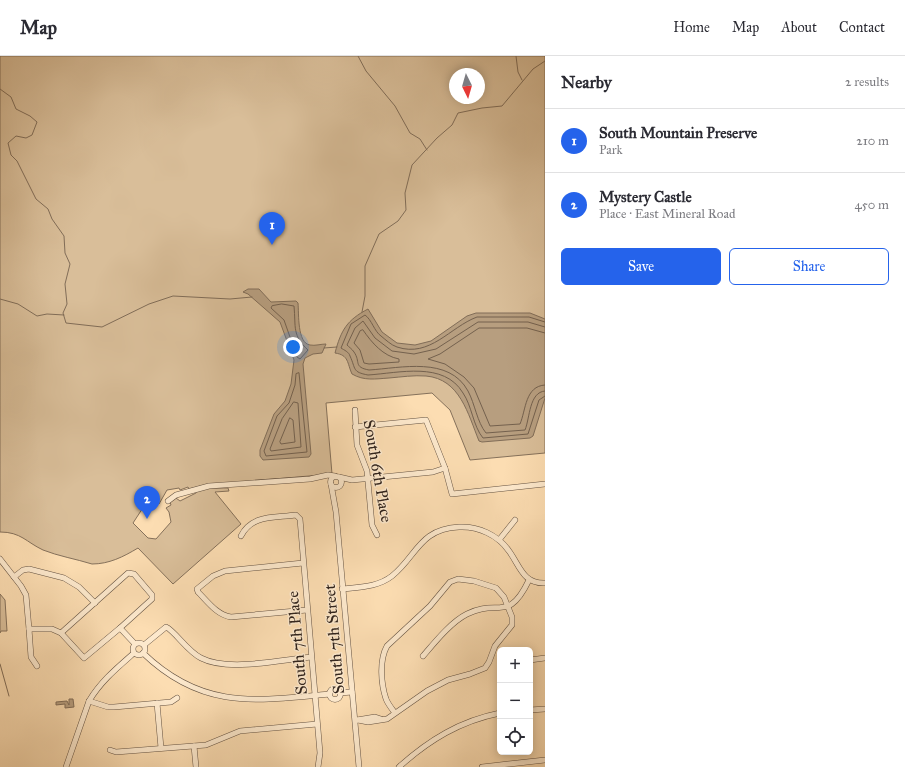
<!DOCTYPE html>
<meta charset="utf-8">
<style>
body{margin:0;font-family:"IM FELL Great Primer",serif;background:#f7f7f7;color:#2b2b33}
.controls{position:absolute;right:12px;bottom:12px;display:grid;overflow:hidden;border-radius:6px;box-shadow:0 2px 10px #0003}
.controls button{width:36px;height:36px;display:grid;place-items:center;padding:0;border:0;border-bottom:1px solid #e1e1e2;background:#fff;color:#2b2b33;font:20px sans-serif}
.compass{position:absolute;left:449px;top:12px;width:36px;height:36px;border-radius:50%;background:#fff;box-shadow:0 2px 10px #0003;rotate:175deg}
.you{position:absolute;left:293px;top:291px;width:14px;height:14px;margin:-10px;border:3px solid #fff;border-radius:50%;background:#1a73e8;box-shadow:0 0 0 6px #1a73e833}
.badge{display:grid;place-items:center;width:26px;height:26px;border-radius:50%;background:#2563eb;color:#fff;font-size:13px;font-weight:700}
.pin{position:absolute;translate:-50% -33px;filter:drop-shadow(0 1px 2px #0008)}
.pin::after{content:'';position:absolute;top:21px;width:14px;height:12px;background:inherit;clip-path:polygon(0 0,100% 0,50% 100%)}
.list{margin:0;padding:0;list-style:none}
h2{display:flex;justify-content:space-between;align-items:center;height:52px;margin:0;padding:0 16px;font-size:17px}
h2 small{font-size:13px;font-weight:400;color:#7c7c81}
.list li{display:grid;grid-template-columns:26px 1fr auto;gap:12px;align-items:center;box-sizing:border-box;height:64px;padding:0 16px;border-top:1px solid #e1e1e2}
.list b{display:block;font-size:15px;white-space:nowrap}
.list p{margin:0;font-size:13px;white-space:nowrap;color:#7c7c81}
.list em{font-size:13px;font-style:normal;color:#7c7c81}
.actions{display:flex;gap:8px;padding:12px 16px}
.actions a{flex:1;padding:9px 0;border:1px solid #2563eb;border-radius:6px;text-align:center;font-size:14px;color:#2563eb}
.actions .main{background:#2563eb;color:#fff}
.icon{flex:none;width:22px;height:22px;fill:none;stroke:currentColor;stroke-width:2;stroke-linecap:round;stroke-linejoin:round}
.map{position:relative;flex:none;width:545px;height:711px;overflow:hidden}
header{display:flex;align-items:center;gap:24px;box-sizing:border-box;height:56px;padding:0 20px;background:#fff;border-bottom:1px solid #e1e1e2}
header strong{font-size:19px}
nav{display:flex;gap:22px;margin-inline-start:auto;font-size:14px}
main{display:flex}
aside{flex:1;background:#fff}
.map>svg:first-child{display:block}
.green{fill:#d9be99;stroke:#85715b;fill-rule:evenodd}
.water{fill:#b79e7f;stroke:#816d58}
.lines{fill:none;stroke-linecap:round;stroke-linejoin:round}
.shore{stroke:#74614e;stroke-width:1}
.stream{stroke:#816d58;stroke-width:1}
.minor-casing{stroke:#645242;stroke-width:6}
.minor{stroke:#fde9cd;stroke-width:5}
.labels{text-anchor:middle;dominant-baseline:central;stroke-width:3;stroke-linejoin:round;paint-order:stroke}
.street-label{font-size:16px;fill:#31241d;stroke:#fde9cd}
</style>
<header>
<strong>Map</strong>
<nav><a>Home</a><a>Map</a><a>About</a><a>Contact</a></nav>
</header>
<main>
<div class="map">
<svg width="545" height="711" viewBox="0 0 545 711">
<rect width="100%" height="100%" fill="#fcddb2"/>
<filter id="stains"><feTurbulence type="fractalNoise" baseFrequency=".005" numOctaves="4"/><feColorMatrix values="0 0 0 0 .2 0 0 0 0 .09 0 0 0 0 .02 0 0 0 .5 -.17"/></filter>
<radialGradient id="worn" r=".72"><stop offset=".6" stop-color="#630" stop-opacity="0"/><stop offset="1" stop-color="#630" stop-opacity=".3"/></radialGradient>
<g class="green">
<path d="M0,0h545v397l-75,7 -20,-50 -18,-17 -106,10 6,71 -127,11 -16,4 -1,-2 -8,3 -1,-2 -12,2 -8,14 -9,-7 -17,26 15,15 8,1 15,-17 -2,-10 -3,-4 5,-3 -1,-3 6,-4 4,3 16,-8v-2l9,-3h23l1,3 -14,1 26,32 -68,60 -35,-36c-15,9 -29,16 -46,16 -16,-5 -34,-8 -49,-14 -17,-8 -22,-18 -43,-18zM455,18h24v24h-24z"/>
<polygon points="0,538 5,544 7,575 1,575 0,577"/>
</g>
<g class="water">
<path d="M248,233h11l12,13 25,-1 2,2c1,11 -1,40 12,42 5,1 11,-1 16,-1l-4,9 -9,1 -8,4 -2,6 8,90 -2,3 -46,3 -3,-4v-6l14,-36 11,-13 6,-17 3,-24 -14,-38 -32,-28 -5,-2z"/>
<path d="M368,253l14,23 15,11 18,2 16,-4 36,-25 9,-3h54l15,6v79l-12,38 -3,2 -48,4 -3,-1c-11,-27 -19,-62 -53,-65 -12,-1 -25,1 -37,2 -14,1 -25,3 -37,-4 -5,-11 -3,-19 -17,-21 6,-23 12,-33 33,-44z"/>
<polygon points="69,643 73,643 74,651 65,652 65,648 56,649 56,646 67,645 69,649"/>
</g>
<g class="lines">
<g class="shore">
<path d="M282,248l12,2c2,22 -2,29 14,44l-8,9 -3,-2 -13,-37 -13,-12 1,-2z"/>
<path d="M545,266l-16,-5h-52c-27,10 -47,41 -80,30 -6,-2 -11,-7 -16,-11 -7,-5 -9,-16 -16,-21l-14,9 -10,24c3,2 8,4 9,8 6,13 2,16 18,19 31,-2 76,-14 95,18 9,13 10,33 20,45l45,-4 11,-34 6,-4"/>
<path d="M545,271l-17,-5h-50l-42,27 -22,5 -22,-3 -17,-13 -12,-17 -8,7 -8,17c2,2 5,4 7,7 7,10 -1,15 15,18 32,-2 80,-14 99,21 7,13 9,31 18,42l39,-3c5,-12 4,-38 20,-39"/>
<path d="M363,274c9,13 20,26 36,29v3l-30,2 -5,-1 -4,-13 -6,-7 6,-12z"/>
<path d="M545,277l-18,-5h-48l-39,26 -12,5 17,5 19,13 10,11 16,38 30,-2c6,-14 5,-38 25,-39"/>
<polygon points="299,317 307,396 266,400 264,395 277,360 289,347 295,329 296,318"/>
<polygon points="294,346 298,347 301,391 271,395 270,393 282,363"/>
<polygon points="290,362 293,364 295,386 281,388 280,386"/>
</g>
<g class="stream">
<polyline points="358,0 366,15 395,50 410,77 420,83 427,94"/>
<polyline points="516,0 518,16 522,24"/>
<polyline points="0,33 11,41 16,53 30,60 37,66 32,79 26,82 16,80 8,87 11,99 17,105 36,143 48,153 52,163 64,180 65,197 70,208 65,228 67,248 63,257 66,267 102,271 149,248 173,240 230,243 252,241"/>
<polyline points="0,243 18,248 37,260 47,258 64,259"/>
<polyline points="362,256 365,240 365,210 379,178 398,165 406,154 405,137 412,109 437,82 452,69 458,57 482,52 502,50 533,13 545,5"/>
<polyline points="324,292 337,291"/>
<polyline points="0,608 9,640"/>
</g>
<defs>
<g id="minor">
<polyline points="355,354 357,389 367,415 372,469 377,479"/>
<polyline points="355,371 426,364 445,412 452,438 545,428"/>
<circle cx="336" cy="426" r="5.5"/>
<polyline points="339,421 352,424 433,416 445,412"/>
<polyline points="331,428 336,456 359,711"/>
<polyline points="168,445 176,439 209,430 310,423 328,419 335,420"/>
<path d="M241,480c11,-22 34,-18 55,-21l4,4 20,234 -2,14"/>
<polyline points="499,484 515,464"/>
<polyline points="0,503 21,530 26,539 29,573 52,573 61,577 128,517 134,518 152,539 152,543 120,572 135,588"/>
<path d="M303,507l-78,8 -12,5 -16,13 1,3c10,10 19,23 33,25l76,-7"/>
<polyline points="14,521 23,514 29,513 64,522 79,531 95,547"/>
<path d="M342,533c18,-2 36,-2 50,-13 25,-20 27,-47 67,-49 19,-1 39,8 50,24 11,15 14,33 36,32"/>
<polyline points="29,573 31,601 37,610"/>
<polyline points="61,577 84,602 120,572"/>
<circle cx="139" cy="593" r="6"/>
<path d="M144,589l22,-18c9,4 21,24 35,31 27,14 79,2 110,-1"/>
<path d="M143,597c59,57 112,48 187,41"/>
<path d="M423,600c12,-14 28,-34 44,-42 31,-16 41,10 62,-34"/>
<polyline points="530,604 545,602"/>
<circle cx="335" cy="638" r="5.5"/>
<polyline points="340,637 352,636"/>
<polyline points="89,645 108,651 114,651 171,646 177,642"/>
<polyline points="157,647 161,692"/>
<polyline points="530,654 545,653"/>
<polyline points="357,664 375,661 381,663"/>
<path d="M358,664l10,2 19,-3 40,-28 21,-11 22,-6 15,-6 4,-6 6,-16 17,-21v-8l-8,-20 -8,-9 -22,-7 -16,-2 -8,3 -20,24 -43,40c-8,14 -6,38 -1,53 2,5 6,10 9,14"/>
<polyline points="194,690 196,711"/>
<polyline points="110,694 116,696 206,689 240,675 317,668"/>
<path d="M66,711l23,-66c12,-20 28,-33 45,-48"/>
<path d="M399,711c30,-27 61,-46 101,-54"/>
<polyline points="482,711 545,704"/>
</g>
</defs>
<use href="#minor" class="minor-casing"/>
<use href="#minor" class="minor"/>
</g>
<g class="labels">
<g class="street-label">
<text transform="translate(378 415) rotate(80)">South 6th Place</text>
<text transform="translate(334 583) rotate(-95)">South 7th Street</text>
<text transform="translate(297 587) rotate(-95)">South 7th Place</text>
</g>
</g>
<rect width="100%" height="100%" filter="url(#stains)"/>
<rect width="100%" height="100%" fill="url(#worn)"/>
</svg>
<div class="controls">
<button>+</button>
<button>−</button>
<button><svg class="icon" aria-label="locate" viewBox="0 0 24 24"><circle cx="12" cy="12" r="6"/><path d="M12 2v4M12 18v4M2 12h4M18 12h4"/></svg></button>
</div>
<svg class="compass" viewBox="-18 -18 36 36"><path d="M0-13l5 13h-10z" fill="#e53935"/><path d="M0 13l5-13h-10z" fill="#7c7c81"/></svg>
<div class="you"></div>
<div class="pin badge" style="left:272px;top:189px">1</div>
<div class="pin badge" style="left:147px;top:463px">2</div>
</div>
<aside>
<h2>Nearby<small>2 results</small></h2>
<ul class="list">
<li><span class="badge">1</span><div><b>South Mountain Preserve</b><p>Park</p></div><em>210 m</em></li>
<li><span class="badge">2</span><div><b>Mystery Castle</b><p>Place · East Mineral Road</p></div><em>450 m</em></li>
</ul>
<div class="actions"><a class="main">Save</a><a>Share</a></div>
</aside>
</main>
